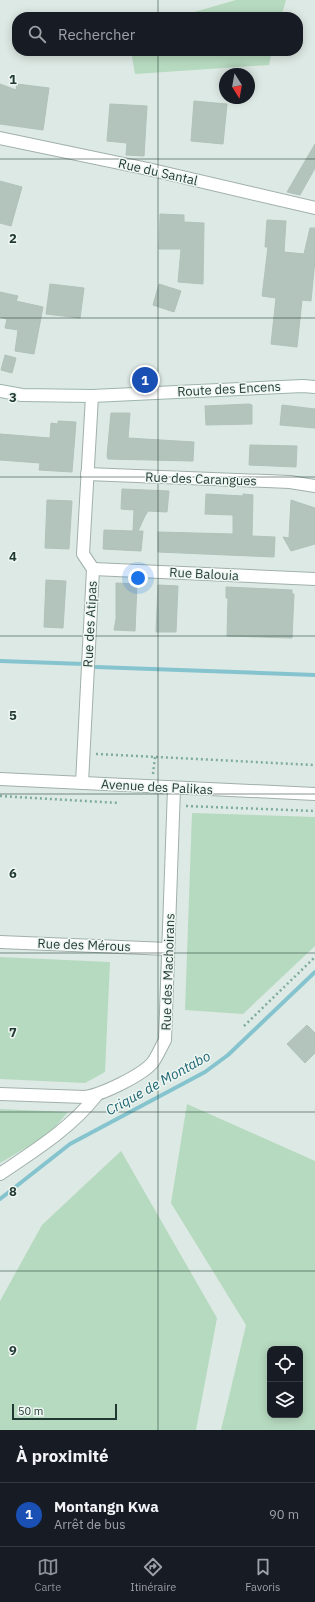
<!DOCTYPE html>
<html lang="fr">
<meta charset="utf-8">
<style>
body{margin:0;font-family:"IBM Plex Sans",sans-serif;background:#20242c;color:#f1f3f6}
.controls{position:absolute;right:12px;bottom:12px;display:grid;overflow:hidden;border-radius:8px;box-shadow:0 2px 10px #0003}
.controls button{width:36px;height:36px;display:grid;place-items:center;padding:0;border:0;border-bottom:1px solid #363941;background:#171b24;color:#f1f3f6;font:20px sans-serif}
.compass{position:absolute;left:219px;top:68px;width:36px;height:36px;border-radius:50%;background:#171b24;box-shadow:0 2px 10px #0003;rotate:169deg}
.scale{position:absolute;left:12px;bottom:10px;width:105px;box-sizing:border-box;padding-left:4px;border:2px solid #1f3831;border-top:0;font-size:11px;line-height:14px;white-space:nowrap;color:#1f3831;-webkit-text-stroke:3px #eef6f2;paint-order:stroke}
.you{position:absolute;left:138px;top:578px;width:14px;height:14px;margin:-10px;border:3px solid #fff;border-radius:50%;background:#1a73e8;box-shadow:0 0 0 6px #1a73e833}
.badge{display:grid;place-items:center;width:26px;height:26px;border-radius:50%;background:#8c9099;color:#fff;font-size:13px;font-weight:700}
.pin{position:absolute;translate:-50% -50%;border:2px solid #fff;box-shadow:0 1px 4px #0006}
.list{margin:0;padding:0;list-style:none}
h2{display:flex;justify-content:space-between;align-items:center;height:52px;margin:0;padding:0 16px;font-size:17px}
h2 small{font-size:13px;font-weight:400;color:#9ea1a6}
.list li{display:grid;grid-template-columns:26px 1fr auto;gap:12px;align-items:center;box-sizing:border-box;height:64px;padding:0 16px;border-top:1px solid #363941}
.list b{display:block;font-size:15px;white-space:nowrap}
.list p{margin:0;font-size:13px;white-space:nowrap;color:#9ea1a6}
.list em{font-size:13px;font-style:normal;color:#9ea1a6}
.icon{flex:none;width:22px;height:22px;fill:none;stroke:currentColor;stroke-width:2;stroke-linecap:round;stroke-linejoin:round}
.map{position:relative;flex:none;width:315px;height:1430px;overflow:hidden}
.search{position:absolute;background:#171b24;box-shadow:0 2px 10px #0003;left:12px;right:12px;top:12px;height:44px;display:flex;align-items:center;gap:10px;box-sizing:border-box;padding:0 14px;border-radius:16px;color:#9ea1a6;font-size:15px}
.sheet{height:116px;background:#171b24}
nav{display:flex;justify-content:space-around;align-items:center;box-sizing:border-box;height:56px;border-top:1px solid #363941;background:#171b24;font-size:11px;color:#9ea1a6}
nav a{display:grid;justify-items:center;gap:2px}
nav .on{color:#8c9099}
.map>svg:first-child{display:block}
.green{fill:#b6dabf;fill-rule:evenodd}
.lines{fill:none;stroke-linecap:round;stroke-linejoin:round}
.stream{stroke:#85c4ce;stroke-width:4}
.building{fill:#b3c4bd;stroke:#b0c2ba}
.street-casing{stroke:#a0b0ab;stroke-width:14}
.secondary-casing{stroke:#9db5ab;stroke-width:14}
.path{stroke:#7eac9d;stroke-width:2.5;stroke-dasharray:2 3;stroke-linecap:butt}
.street{stroke:#fff;stroke-width:12}
.secondary{stroke:#fff;stroke-width:12}
.grid{fill:none;stroke:#1f3831;stroke-width:1;stroke-opacity:0.55}
.labels{text-anchor:middle;dominant-baseline:central;stroke-width:3;stroke-linejoin:round;paint-order:stroke}
.street-label{font-size:13px;fill:#1f3831;stroke:#eef6f2}
.water-label{font-size:14px;font-style:italic;fill:#1c6572;stroke:#eef6f2}
.grid-label{font-size:13px;text-anchor:middle;font-weight:bold;fill:#1f3831;stroke:#eef6f2;stroke-width:3;stroke-linejoin:round;paint-order:stroke}
</style>
<div class="map">
<svg width="315" height="1430" viewBox="0 0 315 1430">
<rect width="100%" height="100%" fill="#dde9e4"/>
<g class="green">
<polygon points="236,0 286,0 281,17 177,17"/>
<polygon points="131,51 272,51 269,65 135,74"/>
<polygon points="192,813 315,817 315,946 243,1014 185,1010"/>
<polygon points="0,957 110,962 105,1072 85,1083 0,1079"/>
<path d="M187,1104l128,57v269h-94l25,-105 -75,-122zM270,1349h30v66h-30z"/>
<polygon points="0,1109 68,1112 49,1134 0,1163"/>
<polygon points="121,1151 217,1318 196,1430 0,1430 0,1301 42,1225"/>
</g>
<g class="lines">
<g class="stream">
<polyline points="0,661 84,664"/>
<polyline points="96,667 315,675"/>
<polyline points="0,1199 70,1144 205,1072 228,1055 315,972"/>
</g>
</g>
<g class="building">
<polygon points="0,84 16,90 17,84 49,88 43,130 0,124"/>
<polygon points="194,101 227,104 223,144 191,141"/>
<polygon points="110,104 147,106 144,156 126,155 127,143 107,141"/>
<polygon points="315,144 315,168 300,195 287,192"/>
<polygon points="0,181 22,187 11,226 0,223"/>
<polygon points="160,214 184,215 184,222 204,223 203,284 178,282 181,249 159,249"/>
<polygon points="267,220 286,221 284,252 304,254 310,228 315,228 315,260 311,301 302,300 297,347 271,344 276,298 262,296 268,247 265,247"/>
<polygon points="50,284 84,288 80,318 46,314"/>
<polygon points="159,284 181,291 174,312 153,305"/>
<polygon points="0,292 18,296 16,301 43,307 34,354 15,351 18,330 5,328 7,319 0,317"/>
<polygon points="5,355 16,358 12,373 1,370"/>
<polygon points="249,404 252,405 252,424 206,425 205,406"/>
<polygon points="282,405 315,409 315,428 280,425"/>
<polygon points="111,413 130,413 128,438 194,442 193,461 108,459 107,456"/>
<polygon points="58,421 76,422 72,472 39,470 40,463 0,460 0,434 50,438 51,423 58,424"/>
<polygon points="250,445 297,446 296,467 249,465"/>
<polygon points="122,489 169,491 167,512 148,511 145,516 138,531 143,531 141,551 103,549 104,530 133,531 134,510 121,509"/>
<polygon points="206,494 243,496 243,494 253,495 252,536 275,537 274,557 158,552 158,532 233,534 233,515 205,514"/>
<polygon points="47,500 72,501 69,549 45,548"/>
<polygon points="291,500 315,508 315,544 291,551 283,537 289,538"/>
<polygon points="46,580 66,581 63,628 44,627"/>
<polygon points="116,583 137,584 135,631 114,630 116,619"/>
<polygon points="158,585 178,586 176,632 156,632"/>
<polygon points="226,587 292,590 292,594 294,594 292,638 227,636 228,598 226,598"/>
<polygon points="307,1025 315,1033 315,1053 305,1063 287,1044"/>
</g>
<g class="lines">
<defs>
<g id="street">
<polyline points="0,138 148,169 315,208"/>
<polyline points="87,474 290,482 315,486"/>
<polyline points="93,569 315,579"/>
<polyline points="0,779 315,794"/>
<polyline points="82,783 93,569 83,554 92,396"/>
<polyline points="0,942 168,949"/>
<path d="M0,1094l85,3c16,-2 58,-22 68,-35 5,-7 8,-15 12,-22l9,-252"/>
<path d="M0,1174c34,-23 70,-45 96,-78"/>
</g>
<polyline id="secondary" points="0,391 22,395 92,396 303,386 315,387"/>
</defs>
<use href="#street" class="street-casing"/>
<use href="#secondary" class="secondary-casing"/>
<g class="path">
<polyline points="96,754 315,765"/>
<polyline points="153,774 155,757"/>
<polyline points="0,796 119,803"/>
<polyline points="186,806 315,811"/>
<polyline points="244,1026 315,957"/>
</g>
<use href="#street" class="street"/>
<use href="#secondary" class="secondary"/>
</g>
<path class="grid" d="M158,0v17M158,51v1379M0,159h315M0,318h315M0,477h315M0,636h315M0,794h315M0,953h315M0,1112h315M0,1271h315"/>
<g class="labels">
<g class="street-label">
<text transform="translate(158 172) rotate(13)">Rue du Santal</text>
<text transform="translate(229 389) rotate(-3)">Route des Encens</text>
<text transform="translate(201 479) rotate(2)">Rue des Carangues</text>
<text transform="translate(204 574) rotate(3)">Rue Balouia</text>
<text transform="translate(90 624) rotate(-87)">Rue des Atipas</text>
<text transform="translate(157 787) rotate(3)">Avenue des Palikas</text>
<text transform="translate(84 945) rotate(2)">Rue des Mérous</text>
<text transform="translate(168 972) rotate(-88)">Rue des Machoirans</text>
</g>
<g class="water-label">
<text transform="translate(158 1083) rotate(-29)">Crique de Montabo</text>
</g>
</g>
<g class="grid-label">
<text x="13" y="84">1</text>
<text x="13" y="243">2</text>
<text x="13" y="402">3</text>
<text x="13" y="561">4</text>
<text x="13" y="720">5</text>
<text x="13" y="878">6</text>
<text x="13" y="1037">7</text>
<text x="13" y="1196">8</text>
<text x="13" y="1355">9</text>
</g>
</svg>
<div class="controls">
<button><svg class="icon" aria-label="locate" viewBox="0 0 24 24"><circle cx="12" cy="12" r="6"/><path d="M12 2v4M12 18v4M2 12h4M18 12h4"/></svg></button>
<button><svg class="icon" aria-label="layers" viewBox="0 0 24 24"><path d="M12 4l9 5-9 5-9-5zM3 14l9 5 9-5"/></svg></button>
</div>
<svg class="compass" viewBox="-18 -18 36 36"><path d="M0-13l5 13h-10z" fill="#e53935"/><path d="M0 13l5-13h-10z" fill="#9ea1a6"/></svg>
<div class="scale">50 m</div>
<div class="you"></div>
<div class="pin badge" style="left:145px;top:380px;background:#1a4fb4">1</div>
<div class="search"><svg class="icon" aria-label="search" viewBox="0 0 24 24"><circle cx="10" cy="10" r="6"/><path d="M15 15l6 6"/></svg>Rechercher</div>
</div>
<section class="sheet">
<h2>À proximité<small></small></h2>
<ul class="list">
<li><span class="badge" style="background:#1a4fb4">1</span><div><b>Montangn Kwa</b><p>Arrêt de bus</p></div><em>90 m</em></li>
</ul>
</section>
<nav>
<a class="on"><svg class="icon" aria-label="map" viewBox="0 0 24 24"><path d="M3 6l6-2 6 2 6-2v14l-6 2-6-2-6 2zM9 4v14M15 6v14"/></svg>Carte</a>
<a><svg class="icon" aria-label="directions" viewBox="0 0 24 24"><path d="M12 3l9 9-9 9-9-9zM9 14v-3h6M13 9l2 2-2 2"/></svg>Itinéraire</a>
<a><svg class="icon" aria-label="saved" viewBox="0 0 24 24"><path d="M7 4h10v16l-5-4-5 4z"/></svg>Favoris</a>
</nav>
